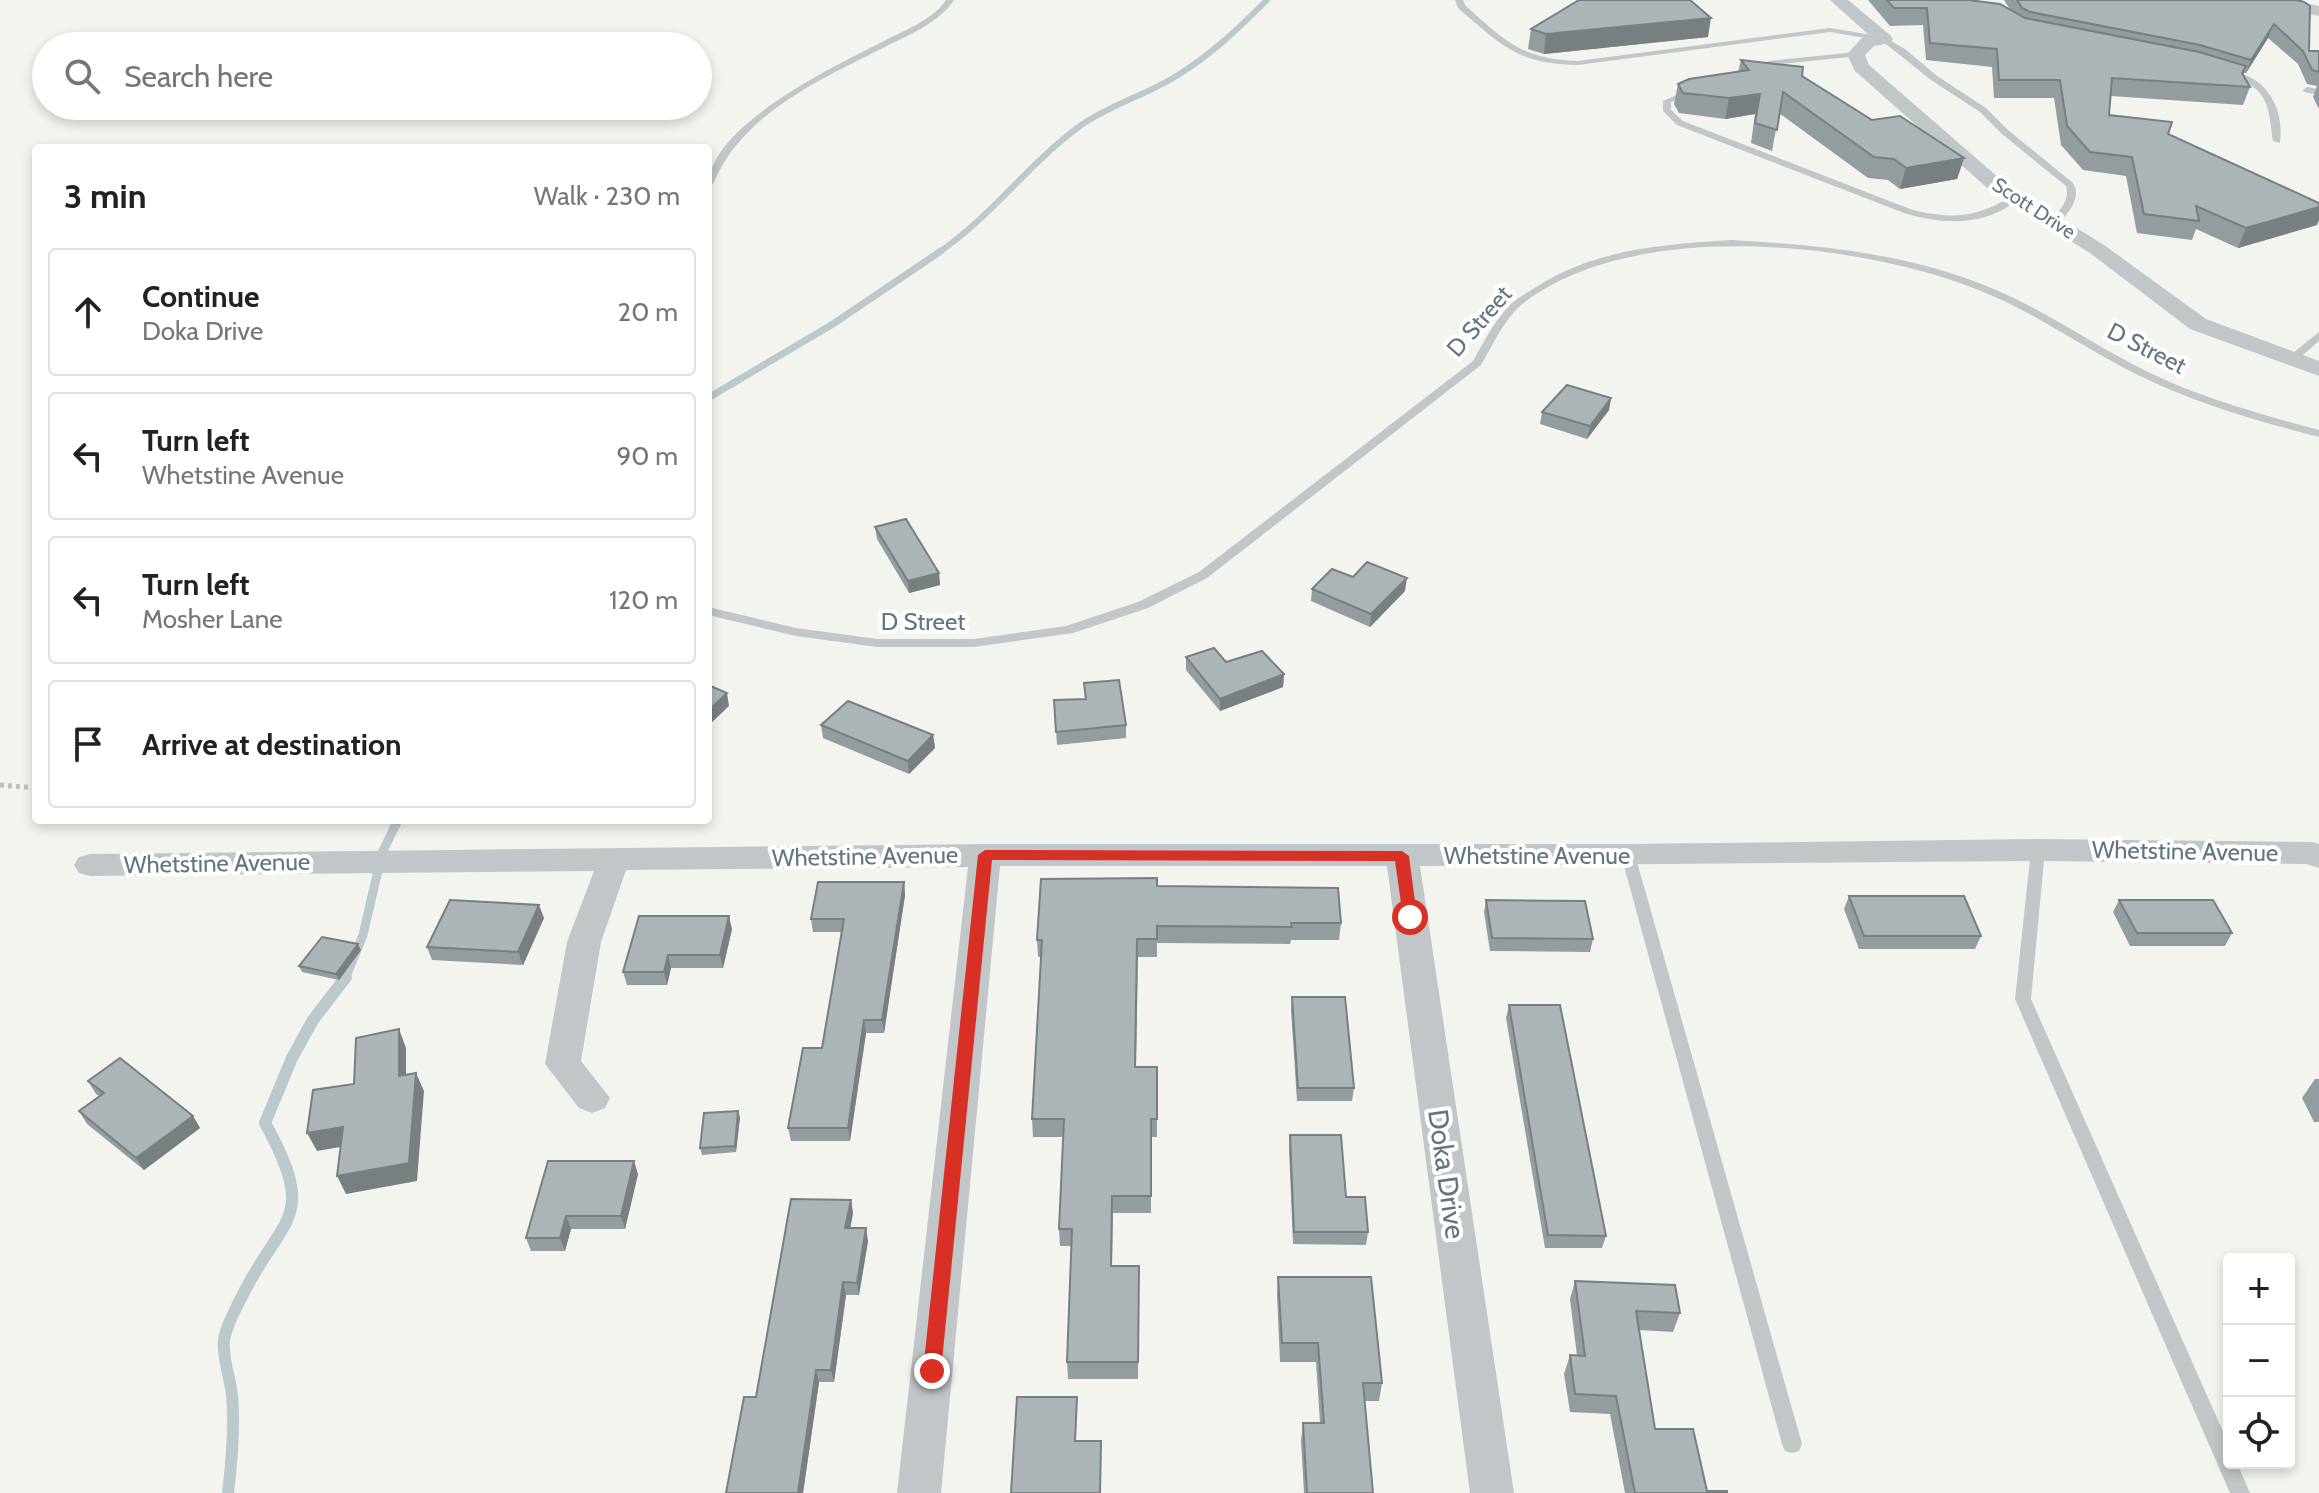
<!DOCTYPE html>
<meta charset="utf-8">
<style>
body{margin:0;font-family:Cabin,sans-serif;background:#f2f2f2;color:#222}
.controls{position:absolute;right:24px;bottom:24px;display:grid;overflow:hidden;border-radius:8px;box-shadow:0 4px 12px #0003}
.controls button{width:72px;height:72px;display:grid;place-items:center;padding:0;border:0;border-bottom:2px solid #e0e0e0;background:#fff;color:#222;font:40px sans-serif}
.stop{position:absolute;width:24px;height:24px;margin:-18px;border:6px solid #d93025;border-radius:50%;background:#fff}
.stop.end{background:#d93025;border-color:#fff;box-shadow:0 2px 8px #0008}
.list{margin:0;padding:0;list-style:none}
h2{display:flex;justify-content:space-between;align-items:center;height:104px;margin:0;padding:0 32px;font-size:34px}
h2 small{font-size:26px;font-weight:400;color:#767676}
.list li{display:grid;grid-template-columns:52px 1fr auto;gap:24px;align-items:center;box-sizing:border-box;height:128px;margin:0 16px 16px;padding:0 16px;border:2px solid #e0e0e0;border-radius:8px}
.list b{display:block;font-size:30px;white-space:nowrap}
.list p{margin:0;font-size:26px;white-space:nowrap;color:#767676}
.list em{font-size:26px;font-style:normal;color:#767676}
.icon{flex:none;width:44px;height:44px;fill:none;stroke:currentColor;stroke-width:2;stroke-linecap:round;stroke-linejoin:round}
.map{position:relative;flex:none;width:2319px;height:1493px;overflow:hidden}
.search{position:absolute;background:#fff;box-shadow:0 4px 12px #0003;left:32px;top:32px;width:680px;height:88px;display:flex;align-items:center;gap:20px;box-sizing:border-box;padding:0 28px;border-radius:44px;color:#767676;font-size:30px}
.panel{position:absolute;background:#fff;box-shadow:0 4px 12px #0003;left:32px;top:144px;width:680px;height:680px;border-radius:8px}
.map>svg:first-child{display:block}
.lines{fill:none;stroke-linecap:round;stroke-linejoin:round}
.stream-far3{stroke:#bbc9cd;stroke-width:6}
.stream-far2{stroke:#bbc9cd;stroke-width:7}
.stream-far1{stroke:#bbc9cd;stroke-width:9}
.stream{stroke:#bbc9cd;stroke-width:12}
.path{stroke:#bcbfc1;stroke-width:5;stroke-dasharray:4 4;stroke-linecap:butt}
.service{fill:#c1c6c8;fill-rule:evenodd}
.minor{fill:#c1c6c8;fill-rule:evenodd}
.wall{fill:#939c9e}
.shaded-wall{fill:#787f81}
.building{fill:#abb5b8;stroke:#787f81;stroke-width:2}
.route{fill:#d93025}
.labels{text-anchor:middle;dominant-baseline:central;stroke-width:8;stroke-linejoin:round;paint-order:stroke}
.far-street-label{font-size:20px;fill:#607683;stroke:#fff}
.street-label{font-size:24px;fill:#607683;stroke:#fff}
.near-street-label{font-size:28px;fill:#607683;stroke:#fff}
</style>
<div class="map">
<svg width="2319" height="1493" viewBox="0 0 2319 1493">
<rect width="100%" height="100%" fill="#f4f4ef"/>
<g class="lines">
<path class="stream-far3" d="M938,253c53,-36 90,-89 142,-127 29,-21 67,-31 98,-51 34,-21 61,-47 89,-75"/>
<polyline class="stream-far2" points="708,398 833,324 941,251"/>
<polyline class="stream-far1" points="345,979 363,935 382,853 398,820"/>
<path class="stream" d="M228,1493c4,-33 7,-66 4,-98 -2,-19 -10,-37 -8,-55 2,-14 10,-28 16,-40 41,-85 80,-78 25,-177l27,-65 21,-38 33,-43"/>
<polyline class="path" points="0,785 36,788"/>
<g class="service">
<path d="M946,0h8c-16,24 -46,35 -71,48 -50,25 -107,51 -144,94 -11,12 -19,27 -26,42l-5,3c0,-61 125,-120 172,-144 22,-12 52,-22 66,-43z"/>
<path d="M1455,0h8l2,5c40,36 56,54 113,56l252,-33 54,9 21,12 32,27 49,32 22,22 65,53c9,16 -5,29 -15,42h-6l-2,-2c8,-11 21,-23 16,-37l-64,-52 -22,-22 -49,-32 -49,-39 -52,-9 -252,33c-60,-1 -77,-20 -120,-57z"/>
<polygon points="1856,52 1859,52 1859,56 1771,65 1750,74 1746,71 1769,61"/>
<path d="M2225,71c39,1 60,35 55,72l-7,-2c-5,-41 -6,-54 -48,-66z"/>
<polygon points="2307,87 2319,89 2319,95 2304,92 2303,90"/>
<path d="M1690,89l7,2 -26,11v8l12,11 227,88c41,11 66,9 102,-13l8,2c-34,29 -76,27 -116,15l-227,-88 -14,-14v-10z"/>
<path d="M1732,240c85,5 172,13 252,45 57,22 107,59 162,86 55,27 114,43 173,59v7c-62,-16 -125,-34 -183,-63 -54,-27 -103,-63 -160,-85 -122,-48 -346,-71 -455,16 -18,16 -28,40 -40,60l-274,213 -59,30 -75,25 -99,14h-97l-81,-11 -88,-21v-8l88,21 81,11h97l92,-13 72,-24 61,-30 274,-211c11,-19 21,-40 37,-56 8,-8 17,-12 26,-18 59,-38 128,-43 196,-47z"/>
<polygon points="2319,332 2319,341 2296,361 2288,361 2288,357"/>
<polygon points="2038,845 2043,846 2045,850 2031,999 2229,1445 2229,1463 2237,1463 2250,1493 2230,1493 2015,999 2031,850 2033,846"/>
<polygon points="1628,850 1633,851 1635,855 1802,1444 1799,1451 1792,1453 1785,1451 1782,1444 1621,855 1623,851"/>
</g>
<g class="minor">
<polygon points="1830,0 1848,0 1890,35 1893,39 1890,43 1874,46 1865,55 1869,65 2007,185 2104,245 2206,319 2319,361 2319,376 2190,329 2090,253 1993,193 1855,71 1847,54 1862,38 1870,36"/>
<polygon points="2259,0 2291,0 2319,6 2319,16 2261,4"/>
<polygon points="2038,839 2312,842 2319,844 2319,868 2306,864 2038,861 1420,866 1514,1493 1470,1493 1387,866 1000,866 941,1493 897,1493 968,867 626,870 601,942 581,1061 610,1098 605,1108 592,1113 579,1108 545,1064 567,942 594,871 90,876 79,873 74,865 79,857 90,854 985,844 1628,844"/>
</g>
</g>
<g class="wall">
<polygon points="1868,0 1968,0 2011,11 2004,0 2297,0 2309,51 2319,51 2319,109 2313,97 2317,86 2307,84 2298,64 2268,38 2246,73 2244,73 2243,75 2250,87 2243,105 2111,96 2109,115 2168,134 2317,225 2238,248 2196,229 2192,240 2137,233 2126,176 2083,170 2061,145 2054,98 1994,98 1992,67 1926,60 1923,25 1890,26"/>
<polygon points="1531,29 1708,37 1544,54 1528,49"/>
<polygon points="1741,60 1802,76 1872,120 1964,158 1957,179 1900,189 1888,180 1868,178 1779,113 1772,151 1751,143 1755,114 1725,119 1679,113 1674,104 1678,84 1738,72"/>
<polygon points="1611,398 1609,410 1587,439 1540,424 1542,412"/>
<polygon points="875,527 939,573 940,585 909,593 877,539"/>
<polygon points="1353,577 1405,591 1370,627 1311,601 1312,589"/>
<polygon points="1186,657 1226,662 1284,674 1283,687 1220,711 1186,670"/>
<polygon points="1084,683 1126,725 1126,738 1057,745 1054,700 1085,699"/>
<polygon points="821,725 933,735 935,748 909,774 823,738"/>
<polygon points="904,882 905,895 884,1033 866,1033 850,1141 791,1141 788,1128 822,1048 842,932 813,932 811,919"/>
<polygon points="1157,886 1341,923 1339,940 1291,940 1290,944 1157,943 1157,957 1138,957 1136,1067 1157,1067 1157,1137 1151,1137 1151,1213 1113,1213 1112,1266 1139,1266 1138,1379 1068,1379 1067,1362 1072,1246 1060,1246 1059,1229 1064,1137 1033,1137 1032,1119 1041,957 1038,957 1037,940"/>
<polygon points="1849,896 1981,936 1975,949 1859,949 1844,909"/>
<polygon points="1486,900 1593,939 1590,952 1490,951 1484,912"/>
<polygon points="2119,900 2232,933 2225,946 2130,946 2113,912"/>
<polygon points="544,918 523,965 432,960 427,947"/>
<polygon points="732,929 723,968 671,968 667,985 627,985 623,972"/>
<polygon points="361,950 339,980 302,972 299,966"/>
<polygon points="1292,997 1354,1088 1352,1101 1297,1101 1291,1010"/>
<polygon points="1509,1005 1606,1236 1602,1248 1545,1248 1506,1018"/>
<polygon points="2315,1079 2319,1079 2319,1122 2314,1122 2302,1098"/>
<polygon points="88,1081 193,1116 200,1128 144,1170 87,1124 79,1111 99,1096 96,1094"/>
<polygon points="740,1117 736,1152 702,1155 700,1148"/>
<polygon points="1290,1135 1346,1197 1368,1232 1366,1245 1293,1244 1289,1148"/>
<polygon points="638,1174 625,1229 571,1229 565,1251 531,1251 526,1238"/>
<polygon points="851,1200 853,1213 850,1228 868,1241 859,1295 846,1295 834,1382 819,1382 803,1493 726,1493 756,1397"/>
<polygon points="1278,1277 1382,1383 1379,1401 1365,1401 1373,1493 1304,1493 1301,1441 1303,1423 1320,1423 1316,1362 1280,1362 1277,1295"/>
<polygon points="1575,1281 1680,1313 1673,1332 1639,1330 1655,1429 1707,1491 1727,1493 1625,1493 1610,1414 1570,1412 1564,1374 1570,1355 1577,1356 1570,1299"/>
</g>
<g class="shaded-wall">
<polygon points="1711,18 1708,37 1544,54 1546,34"/>
<polygon points="2274,24 2268,38 2246,73 2251,60"/>
<polygon points="1760,94 1755,114 1725,119 1729,98"/>
<polygon points="1964,158 1957,179 1900,189 1906,168"/>
<polygon points="2319,207 2319,220 2317,225 2238,248 2246,228"/>
<polygon points="1611,398 1609,410 1587,439 1590,426"/>
<polygon points="939,573 940,585 909,593 908,581"/>
<polygon points="1407,578 1405,591 1370,627 1371,614"/>
<polygon points="1284,674 1283,687 1220,711 1220,699"/>
<polygon points="727,693 729,706 708,726 708,711"/>
<polygon points="933,735 935,748 909,774 908,761"/>
<polygon points="904,882 905,895 884,1033 882,1020"/>
<polygon points="539,905 544,918 523,965 518,952"/>
<polygon points="729,916 732,929 723,968 720,955"/>
<polygon points="358,944 361,950 339,980 336,974"/>
<polygon points="668,955 671,968 667,985 664,972"/>
<polygon points="864,1020 866,1033 850,1141 848,1128"/>
<polygon points="399,1029 406,1048 406,1094 399,1076"/>
<polygon points="416,1073 424,1091 417,1181 346,1194 337,1176"/>
<polygon points="738,1111 740,1117 736,1152 735,1146"/>
<polygon points="193,1116 200,1128 144,1170 136,1158"/>
<polygon points="343,1127 352,1145 317,1151 307,1133"/>
<polygon points="634,1161 638,1174 625,1229 621,1216"/>
<polygon points="851,1200 853,1213 848,1241 845,1228"/>
<polygon points="566,1216 571,1229 565,1251 560,1238"/>
<polygon points="866,1228 868,1241 859,1295 857,1283"/>
<polygon points="843,1282 846,1295 834,1382 831,1370"/>
<polygon points="816,1370 819,1382 803,1493 798,1493"/>
</g>
<g class="building">
<polygon points="1579,0 1690,0 1711,18 1546,34 1531,29"/>
<polygon points="1887,0 1968,0 2000,4 2025,18 2199,52 2246,66 2242,73 2250,87 2112,78 2109,115 2172,122 2168,134 2319,203 2319,207 2246,228 2196,206 2199,221 2144,214 2132,157 2090,152 2067,126 2060,80 1999,80 1997,49 1930,43 1927,8 1894,8"/>
<polygon points="2017,0 2297,0 2304,2 2310,6 2309,51 2319,51 2319,72 2312,70 2303,51 2274,24 2251,60 2200,45 2030,12 2022,8"/>
<polygon points="1741,60 1803,67 1802,76 1872,120 1900,116 1964,158 1906,168 1894,159 1874,157 1783,92 1777,130 1755,123 1760,94 1729,98 1683,93 1678,84 1689,79 1749,70"/>
<polygon points="1567,385 1611,398 1590,426 1542,412"/>
<polygon points="906,519 939,573 908,581 875,527"/>
<polygon points="1367,562 1407,578 1371,614 1312,589 1332,569 1353,577"/>
<polygon points="1214,648 1226,662 1262,651 1284,674 1220,699 1186,657"/>
<polygon points="1119,680 1126,725 1056,732 1054,700 1086,699 1084,683"/>
<polygon points="708,685 727,693 708,711"/>
<polygon points="848,701 933,735 908,761 821,725"/>
<polygon points="1157,878 1157,886 1338,888 1341,923 1291,923 1292,927 1157,926 1157,939 1137,939 1135,1067 1157,1067 1157,1119 1151,1119 1151,1196 1112,1196 1111,1266 1139,1266 1138,1362 1067,1362 1072,1229 1059,1229 1064,1119 1032,1119 1042,940 1037,940 1041,879"/>
<polygon points="818,882 904,882 882,1020 864,1020 848,1128 788,1128 803,1048 822,1048 844,919 811,919"/>
<polygon points="1849,896 1964,896 1981,936 1864,936"/>
<polygon points="450,900 539,905 518,952 427,947"/>
<polygon points="1486,900 1585,901 1593,939 1492,938"/>
<polygon points="2119,900 2213,900 2232,933 2137,933"/>
<polygon points="639,916 729,916 720,955 668,955 664,972 623,972"/>
<polygon points="322,937 358,944 336,974 299,966"/>
<polygon points="1292,997 1345,997 1354,1088 1298,1088"/>
<polygon points="1509,1005 1560,1005 1606,1236 1548,1235"/>
<polygon points="399,1029 399,1076 416,1073 409,1163 337,1176 343,1127 307,1133 313,1090 354,1084 356,1038"/>
<polygon points="120,1058 193,1116 136,1158 79,1111 104,1093 88,1081"/>
<polygon points="738,1111 735,1146 700,1148 704,1113"/>
<polygon points="1290,1135 1341,1135 1346,1197 1365,1197 1368,1232 1294,1232"/>
<polygon points="548,1161 634,1161 621,1216 566,1216 560,1238 526,1238"/>
<polygon points="791,1199 851,1200 845,1228 866,1228 857,1283 843,1282 831,1370 816,1370 798,1493 726,1493 744,1397 756,1397"/>
<polygon points="1278,1277 1371,1277 1382,1383 1363,1383 1373,1493 1307,1493 1303,1423 1324,1423 1318,1343 1282,1343"/>
<polygon points="1575,1281 1675,1285 1680,1313 1636,1311 1655,1429 1693,1429 1707,1491 1727,1491 1727,1493 1635,1493 1616,1396 1575,1394 1570,1355 1585,1356"/>
<polygon points="1017,1397 1077,1397 1075,1441 1101,1441 1100,1493 1011,1493"/>
</g>
<polygon class="route" points="985,850 1402,851 1409,856 1417,917 1410,922 1403,917 1395,861 992,860 941,1371 938,1377 932,1380 926,1377 923,1371 978,855"/>
<g class="labels">
<g class="far-street-label">
<text transform="translate(2034 208) rotate(33)">Scott Drive</text>
</g>
<g class="street-label">
<text transform="translate(1479 321) rotate(-49)">D Street</text>
<text transform="translate(2147 348) rotate(27)">D Street</text>
<text x="923" y="621">D Street</text>
<text transform="translate(2185 851) rotate(1)">Whetstine Avenue</text>
<text x="1537" y="855">Whetstine Avenue</text>
<text transform="translate(865 856) rotate(-1)">Whetstine Avenue</text>
<text transform="translate(217 863) rotate(-1)">Whetstine Avenue</text>
</g>
<g class="near-street-label">
<text transform="translate(1447 1174) rotate(82)">Doka Drive</text>
</g>
</g>
</svg>
<div class="controls">
<button>+</button>
<button>−</button>
<button><svg class="icon" aria-label="locate" viewBox="0 0 24 24"><circle cx="12" cy="12" r="6"/><path d="M12 2v4M12 18v4M2 12h4M18 12h4"/></svg></button>
</div>
<div class="stop" style="left:1410px;top:917px"></div>
<div class="stop end" style="left:932px;top:1371px"></div>
<div class="search"><svg class="icon" aria-label="search" viewBox="0 0 24 24"><circle cx="10" cy="10" r="6"/><path d="M15 15l6 6"/></svg>Search here</div>
<section class="panel">
<h2>3 min<small>Walk · 230 m</small></h2>
<ul class="list">
<li><svg class="icon" aria-label="ahead" viewBox="0 0 24 24"><path d="M12 20V5M6 11l6-6 6 6"/></svg><div><b>Continue</b><p>Doka Drive</p></div><em>20 m</em></li>
<li><svg class="icon" aria-label="left" viewBox="0 0 24 24"><path d="M17 20v-9H6M10 6l-5 5 5 5"/></svg><div><b>Turn left</b><p>Whetstine Avenue</p></div><em>90 m</em></li>
<li><svg class="icon" aria-label="left" viewBox="0 0 24 24"><path d="M17 20v-9H6M10 6l-5 5 5 5"/></svg><div><b>Turn left</b><p>Mosher Lane</p></div><em>120 m</em></li>
<li><svg class="icon" aria-label="arrive" viewBox="0 0 24 24"><path d="M6 21V4h12l-3 4 3 4H6"/></svg><div><b>Arrive at destination</b></div></li>
</ul>
</section>
</div>
